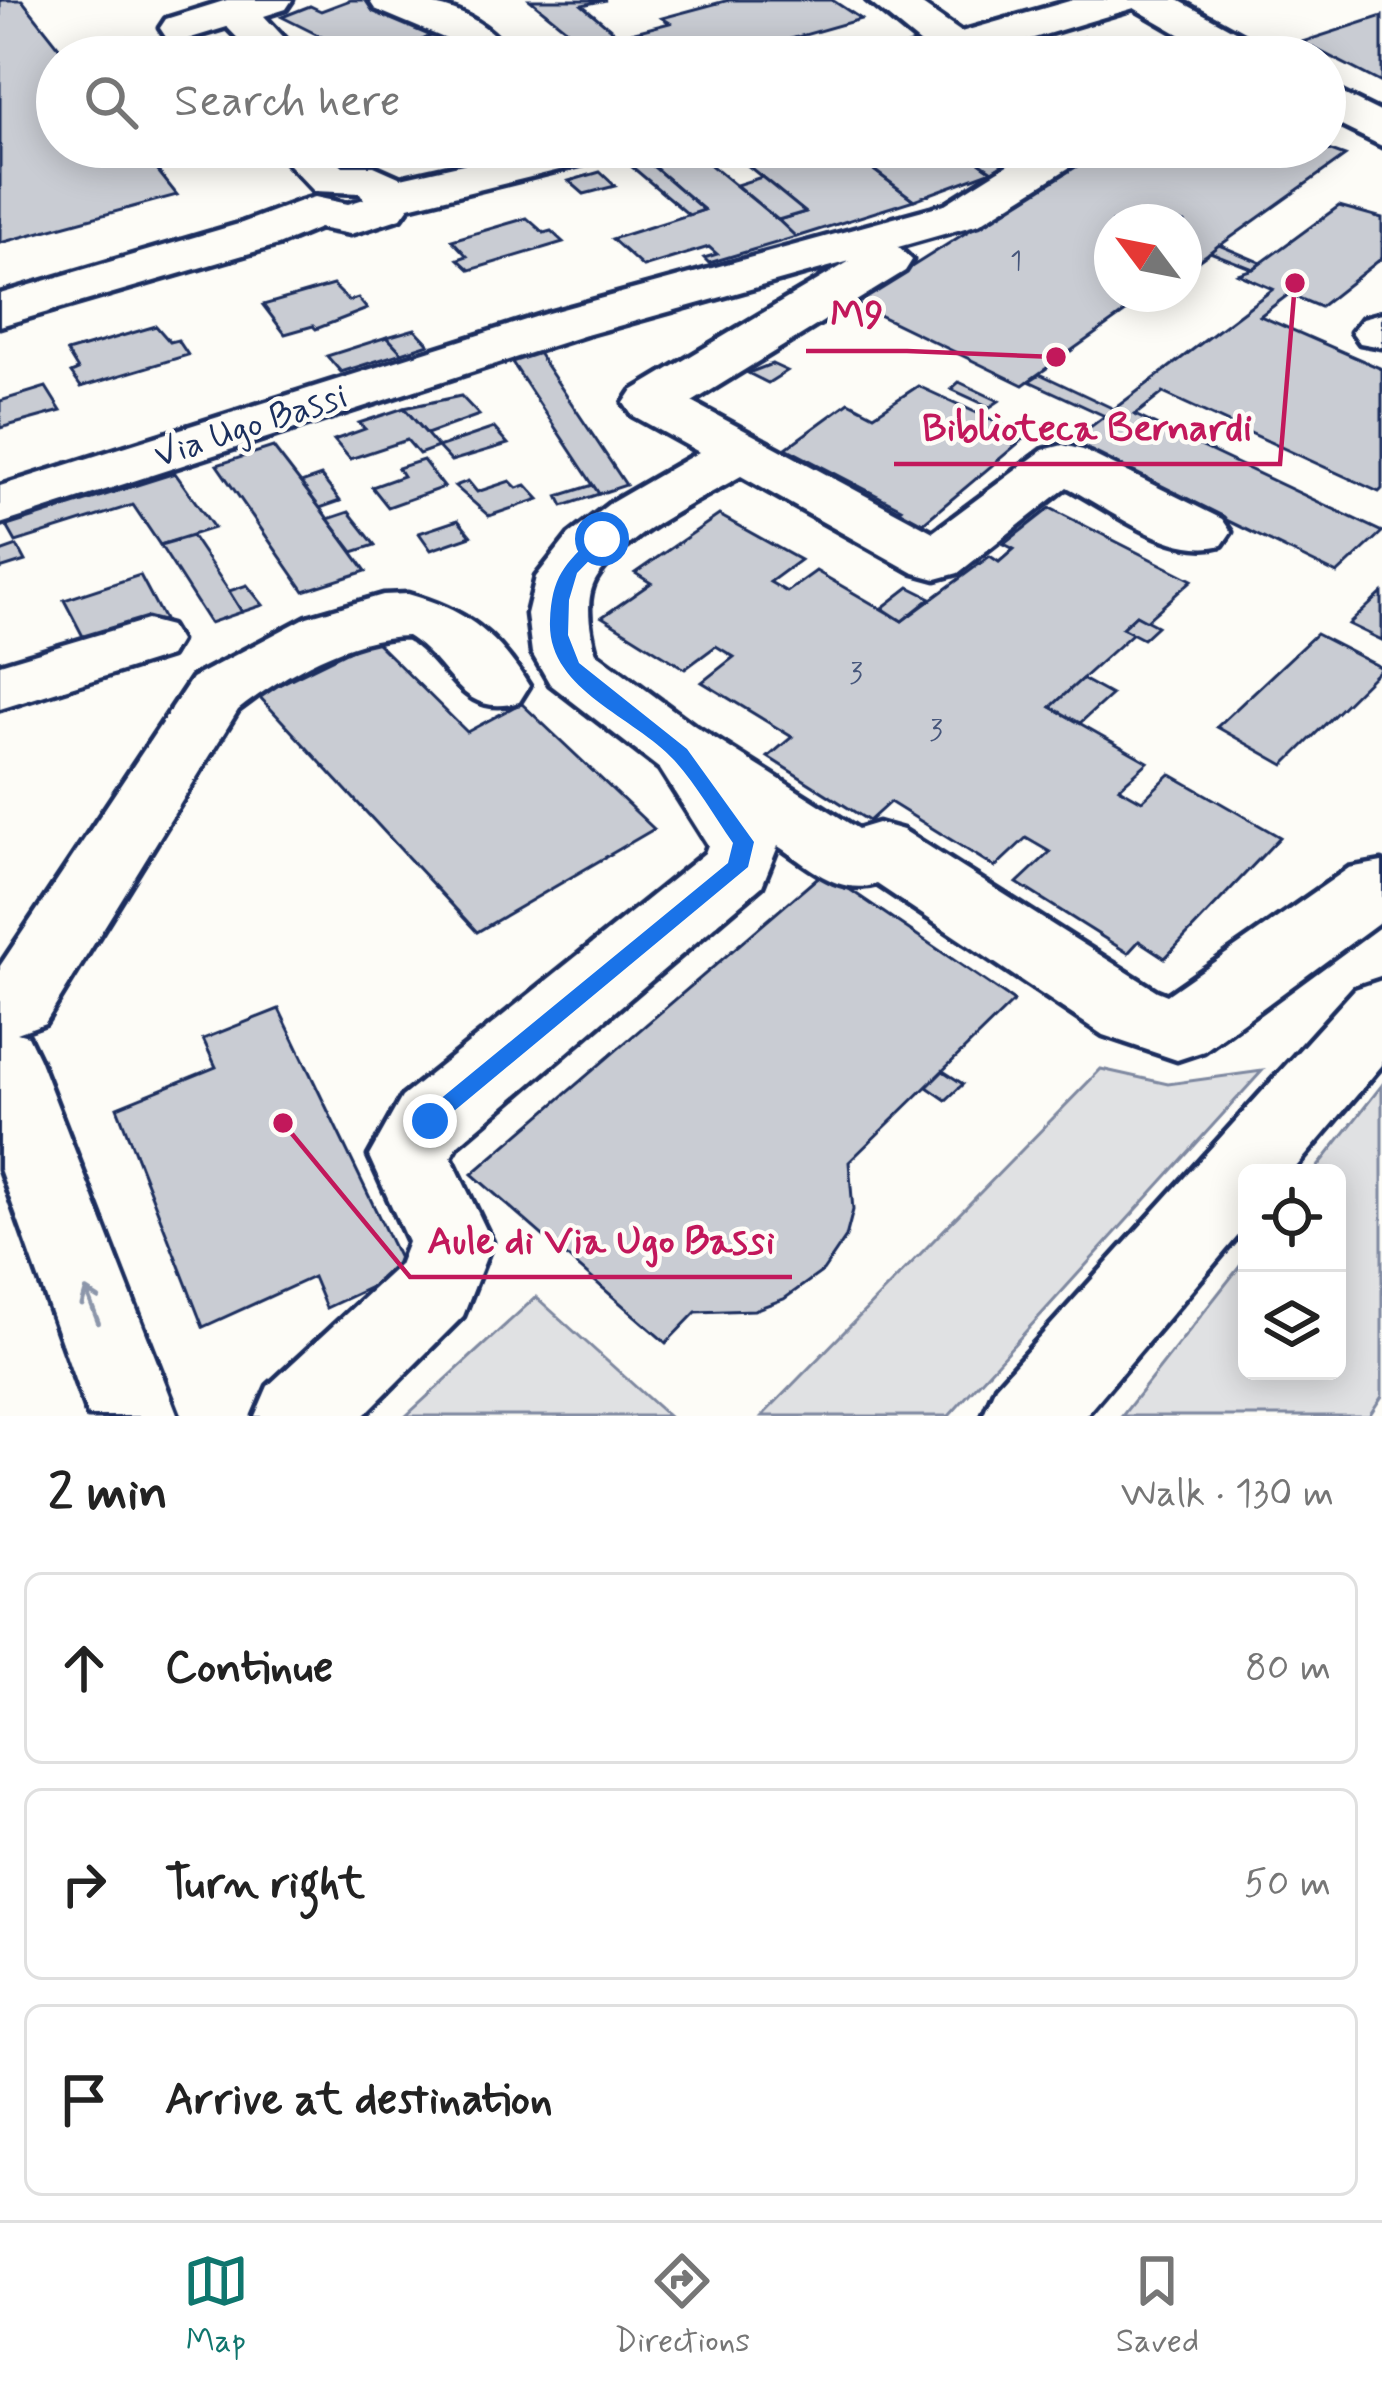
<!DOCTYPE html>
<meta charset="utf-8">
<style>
body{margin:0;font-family:Mynerve,sans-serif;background:#f2f2f2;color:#222}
.controls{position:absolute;right:36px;bottom:36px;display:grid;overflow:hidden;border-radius:18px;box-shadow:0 6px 30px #0003}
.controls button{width:108px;height:108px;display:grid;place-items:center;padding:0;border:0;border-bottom:3px solid #e0e0e0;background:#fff;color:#222;font:60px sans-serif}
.compass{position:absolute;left:1094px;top:204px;width:108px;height:108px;border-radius:50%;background:#fff;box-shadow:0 6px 30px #0003;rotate:302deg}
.stop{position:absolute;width:36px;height:36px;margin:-27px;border:9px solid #1a73e8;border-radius:50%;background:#fff}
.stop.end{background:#1a73e8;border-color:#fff;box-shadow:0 3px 12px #0008}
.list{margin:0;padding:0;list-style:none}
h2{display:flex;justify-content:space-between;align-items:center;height:156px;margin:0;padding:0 48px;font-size:51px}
h2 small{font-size:39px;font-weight:400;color:#767676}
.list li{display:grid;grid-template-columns:78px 1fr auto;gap:36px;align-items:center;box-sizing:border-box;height:192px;margin:0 24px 24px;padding:0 24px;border:3px solid #e0e0e0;border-radius:18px}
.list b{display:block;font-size:45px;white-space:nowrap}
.list em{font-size:39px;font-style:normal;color:#767676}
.icon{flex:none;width:66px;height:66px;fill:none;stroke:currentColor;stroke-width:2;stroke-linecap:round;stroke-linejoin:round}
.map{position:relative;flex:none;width:1382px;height:1416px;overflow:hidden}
.search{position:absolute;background:#fff;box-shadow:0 6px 30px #0003;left:36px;right:36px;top:36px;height:132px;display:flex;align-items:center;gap:30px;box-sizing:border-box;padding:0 42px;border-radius:66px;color:#767676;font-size:45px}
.sheet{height:804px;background:#fff}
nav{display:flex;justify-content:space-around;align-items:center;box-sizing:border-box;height:168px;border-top:3px solid #e0e0e0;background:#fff;font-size:33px;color:#767676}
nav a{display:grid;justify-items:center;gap:6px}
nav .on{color:#0f766e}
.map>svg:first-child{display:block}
.green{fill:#e0e1e3;stroke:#7e88a0;stroke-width:3}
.building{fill:#c9ccd3;stroke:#1b2f5e;stroke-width:3}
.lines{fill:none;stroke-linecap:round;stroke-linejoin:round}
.minor-casing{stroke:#1b2f5e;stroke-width:9}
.minor{fill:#fdfcf7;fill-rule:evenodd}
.oneway{stroke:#8c96aa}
.route{fill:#1a73e8}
.labels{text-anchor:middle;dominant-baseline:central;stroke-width:9;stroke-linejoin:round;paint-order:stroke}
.far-number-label{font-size:27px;fill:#46567b}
.number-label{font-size:30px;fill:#46567b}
.street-label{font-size:36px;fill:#1b2f5e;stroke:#fdfcf7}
.leader{fill:none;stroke:#c2185b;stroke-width:4.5}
.callout-dot{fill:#c2185b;stroke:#fdfcf7;stroke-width:4.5}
.callout-label{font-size:39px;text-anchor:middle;font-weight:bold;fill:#c2185b;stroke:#fdfcf7;stroke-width:9;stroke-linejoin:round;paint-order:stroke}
</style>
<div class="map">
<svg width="1382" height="1416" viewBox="0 0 1382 1416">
<rect width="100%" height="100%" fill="#fdfcf7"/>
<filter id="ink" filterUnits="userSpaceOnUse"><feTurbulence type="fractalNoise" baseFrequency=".00833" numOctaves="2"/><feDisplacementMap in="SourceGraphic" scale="24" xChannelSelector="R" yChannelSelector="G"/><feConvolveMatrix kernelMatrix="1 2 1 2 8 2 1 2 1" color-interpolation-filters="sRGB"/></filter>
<g filter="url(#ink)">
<g class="green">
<polygon points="1101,1069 1168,1084 1262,1071 949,1416 762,1416"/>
<polygon points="1382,1085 1382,1396 1369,1416 1122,1416 1247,1257 1247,1371 1337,1371 1337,1173 1313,1173"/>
<polygon points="536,1297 668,1416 406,1416"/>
</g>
<g class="building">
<polygon points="0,0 22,0 67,57 57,57 57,147 139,147 177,195 0,243"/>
<polygon points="350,0 364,0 434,35 399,50 405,57 311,57 344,48 282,17 310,6 321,11"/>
<polygon points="530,0 606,0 582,5 619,36 670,23 662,18 729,0 832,0 861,19 727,57 601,57"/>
<polygon points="1382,16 1382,83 1302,42"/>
<polygon points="434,35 475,52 479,57 405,57 399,50"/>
<polygon points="1085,37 1119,52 1103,57 1013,57"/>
<polygon points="743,147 843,147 914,200 796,237 778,220 805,212 730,151"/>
<polygon points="843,147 857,147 887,163 933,147 958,147 992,171 914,200"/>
<polygon points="886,147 894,152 909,147 936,149 887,163 870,151"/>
<polygon points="958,147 1032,147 992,171"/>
<polygon points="1102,147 1320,147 1345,156 1184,271 1184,222 1112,222 1112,294 1151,294 1023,385 854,303"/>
<polygon points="691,149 778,220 796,237 709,263 704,258 717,254 709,247 643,267 612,239 704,210 647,161"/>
<polygon points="647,161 704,210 689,215 631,166"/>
<polygon points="600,172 615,186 584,194 569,181"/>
<polygon points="762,177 805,212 778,220 736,185"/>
<polygon points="1339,206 1382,218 1382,258 1320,307 1289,294 1260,316 1382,369 1382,489 1379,492 1163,393 1135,415 1382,532 1337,574 1069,443 1273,289 1238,274 1253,269"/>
<polygon points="527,218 544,233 551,231 563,242 470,270 458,259 467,256 452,240"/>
<polygon points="1219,245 1257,261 1261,263 1253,269 1210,252"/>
<polygon points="333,285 349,301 358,298 367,309 316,329 313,326 285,334 263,305"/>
<polygon points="156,326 170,342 178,340 188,355 81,387 71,373 78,370 67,352"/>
<polygon points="415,329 429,344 402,353 387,337"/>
<polygon points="387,337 402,353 341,372 327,356"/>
<polygon points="534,347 626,485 599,494 508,356"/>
<polygon points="772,364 787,371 768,383 748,373"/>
<polygon points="1040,374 1114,409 1105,416 1029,381"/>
<polygon points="959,382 999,401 990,407 951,389"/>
<polygon points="918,386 1027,436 921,525 896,512 901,508 786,448 849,402 874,415"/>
<polygon points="46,387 61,411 0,428 0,401"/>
<polygon points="461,396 479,415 427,434 404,408"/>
<polygon points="404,408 438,447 419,454 407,440 350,459 334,440 365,429 359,423"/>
<polygon points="494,428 508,444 451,461 438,447"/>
<polygon points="273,447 320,508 366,571 304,591 217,465"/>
<polygon points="423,460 444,487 388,507 372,487 403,476 398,468"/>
<polygon points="175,473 214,528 160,545 133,505 16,542 7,526"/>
<polygon points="321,476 340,501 320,508 301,483"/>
<polygon points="468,481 477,492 510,481 517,488 526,485 539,499 489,516 455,486"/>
<polygon points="593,485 599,494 563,506 558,496"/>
<polygon points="1050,508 1192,580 1146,621 1136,615 1122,628 1133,633 1051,707 1148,762 1119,788 1142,801 1170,774 1280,837 1165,958 1139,941 1128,953 1017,883 1050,852 1026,838 995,867 890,802 869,821 768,757 792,737 702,682 734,657 716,646 685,669 602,617 651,583 635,573 719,515 800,560 770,582 787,592 816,571 902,621 990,556 999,562 1014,549 1004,544"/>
<polygon points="349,512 375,545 353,552 328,519"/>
<polygon points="458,520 471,536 431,550 419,533"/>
<polygon points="192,536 229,591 242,612 210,623 160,545"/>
<polygon points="17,546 25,561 0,569 0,552"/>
<polygon points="140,575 164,620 88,646 64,600"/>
<polygon points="247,585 263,605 242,612 229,591"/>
<polygon points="909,587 931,598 902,621 882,608"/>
<polygon points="1382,593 1382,640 1349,624"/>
<polygon points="1136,615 1157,626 1143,639 1122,628"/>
<polygon points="1316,634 1382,668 1284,765 1217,727"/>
<polygon points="373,639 467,732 521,703 654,829 477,932 258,695"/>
<polygon points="1082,679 1111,695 1080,723 1051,707"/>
<polygon points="824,872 1014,1001 849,1162 853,1210 846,1237 823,1271 784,1299 754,1310 696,1312 666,1343 472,1174"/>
<polygon points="279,1009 405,1271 326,1308 313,1277 203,1327 117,1107 216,1067 203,1039"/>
<polygon points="943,1071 963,1084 946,1100 927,1087"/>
</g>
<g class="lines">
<defs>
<g id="minor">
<polygon points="227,0 292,0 286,9 264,16 302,57 256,57 227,27 181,41 166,37 160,28 166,19"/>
<path d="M369,0c58,0 108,5 144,57h-47l-15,-16 -76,-32z"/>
<polygon points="867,0 915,0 961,32 1073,0 1178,0 1266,48 1273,57 1219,57 1134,8 970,57 901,57 908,48 921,44"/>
<polygon points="1325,85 1382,113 1382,146 1325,118"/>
<polygon points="272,147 322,147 343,166 374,166 401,178 538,147 618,147 612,157 409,207 401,218 367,229 350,234 319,228 278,245 0,326 0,294 242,223 298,202 315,197 348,204 364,199 360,193 314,191"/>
<path d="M1036,147h56l-6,10 -107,67 -81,23 14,13 -7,11 -213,131 241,130 110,-82 20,-5 20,5 139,69 9,13 -9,13c-50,14 -111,-35 -155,-58l-109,86 -22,6 -22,-6 -173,-97c-43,25 -118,60 -145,103 -12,20 -6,52 0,74l99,73 163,103 20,-6 25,7 254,161 10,4 182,-127 33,-6v58l-178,131 -27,9 -74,-25 -226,-151c-39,12 -67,-17 -99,-38l-16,40 -304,259 -7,12 41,85 -29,74 -100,100h-108l13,-30 131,-121 9,-23 -39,-86 33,-59 303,-244 3,-8 -48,-76 -110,-85 -18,-31 -5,-39 9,-37 33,-42 40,-31 90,-52 -67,-37 -8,-12 8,-12 218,-130 -264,74 -586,189v-38l548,-173 397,-109z"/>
<polygon points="1382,313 1382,347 1360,343 1352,332 1363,318"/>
<path d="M408,594c58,16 89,40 121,92l-10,16c-60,17 -67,-39 -112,-66 -58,1 -124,39 -169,74l-193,313 -28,10 11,3 11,23 139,357h-90l-88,-247v-203l192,-288 115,-61 76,-22z"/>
<polygon points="147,620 170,626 179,641 170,656 0,709 0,664"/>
<polygon points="1382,980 1382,1065 1291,1173 1247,1173 1247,1225 1085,1416 983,1416 996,1386 1355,989"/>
</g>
</defs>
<use href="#minor" class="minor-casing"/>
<use href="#minor" class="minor"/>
</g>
<defs><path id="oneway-shaft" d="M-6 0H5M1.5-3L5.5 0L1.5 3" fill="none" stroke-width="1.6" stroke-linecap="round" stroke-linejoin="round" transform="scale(3)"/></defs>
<use class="oneway" href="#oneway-shaft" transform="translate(92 1306) rotate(-111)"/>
</g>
<path class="route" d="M595,535l15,4 -33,34 -8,27 -1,35 11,28 108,86 67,93 -6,25 -318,264 -12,-10 4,-7 306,-251 5,-20c-19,-27 -37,-59 -59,-83 -40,-44 -127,-70 -124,-139 2,-45 14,-56 45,-86z"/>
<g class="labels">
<g class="far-number-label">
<text x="1016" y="261">1</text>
</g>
<g class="number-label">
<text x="856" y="673">3</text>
<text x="936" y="730">3</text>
</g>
<g class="street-label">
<text transform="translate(251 427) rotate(-18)">Via Ugo Bassi</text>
</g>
</g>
<path class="leader" d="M1056 357L907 351H806M1295 283L1280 464H894M283 1123L410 1277H792"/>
<g class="callout-dot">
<circle cx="1056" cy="357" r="12"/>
<circle cx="1295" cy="283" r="12"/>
<circle cx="283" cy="1123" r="12"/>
</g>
<g class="callout-label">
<text x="857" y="327">M9</text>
<text x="1087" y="440">Biblioteca Bernardi</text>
<text x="601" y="1253">Aule di Via Ugo Bassi</text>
</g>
</svg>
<div class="controls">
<button><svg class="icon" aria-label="locate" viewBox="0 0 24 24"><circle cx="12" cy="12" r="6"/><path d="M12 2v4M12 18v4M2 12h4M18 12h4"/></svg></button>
<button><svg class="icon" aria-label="layers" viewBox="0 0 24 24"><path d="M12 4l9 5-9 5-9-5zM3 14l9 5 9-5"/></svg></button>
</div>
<svg class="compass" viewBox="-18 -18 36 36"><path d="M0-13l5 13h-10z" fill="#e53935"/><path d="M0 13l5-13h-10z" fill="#767676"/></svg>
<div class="stop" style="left:602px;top:539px"></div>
<div class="stop end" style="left:430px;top:1121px"></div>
<div class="search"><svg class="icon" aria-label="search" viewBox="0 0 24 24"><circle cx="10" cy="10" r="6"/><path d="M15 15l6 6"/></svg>Search here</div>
</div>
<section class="sheet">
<h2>2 min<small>Walk · 130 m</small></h2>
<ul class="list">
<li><svg class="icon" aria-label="ahead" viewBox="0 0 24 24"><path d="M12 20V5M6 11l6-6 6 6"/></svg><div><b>Continue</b></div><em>80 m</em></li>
<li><svg class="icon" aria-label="right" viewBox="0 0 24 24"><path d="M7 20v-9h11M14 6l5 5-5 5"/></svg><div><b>Turn right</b></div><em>50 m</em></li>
<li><svg class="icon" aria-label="arrive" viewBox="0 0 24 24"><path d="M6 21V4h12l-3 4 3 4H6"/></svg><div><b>Arrive at destination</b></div></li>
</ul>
</section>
<nav>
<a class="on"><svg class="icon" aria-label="map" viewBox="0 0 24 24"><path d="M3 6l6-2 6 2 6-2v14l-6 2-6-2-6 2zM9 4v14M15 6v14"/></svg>Map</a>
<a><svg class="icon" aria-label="directions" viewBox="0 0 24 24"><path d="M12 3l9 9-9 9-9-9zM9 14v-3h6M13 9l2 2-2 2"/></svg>Directions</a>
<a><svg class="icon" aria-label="saved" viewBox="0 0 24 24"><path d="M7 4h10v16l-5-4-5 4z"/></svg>Saved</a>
</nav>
